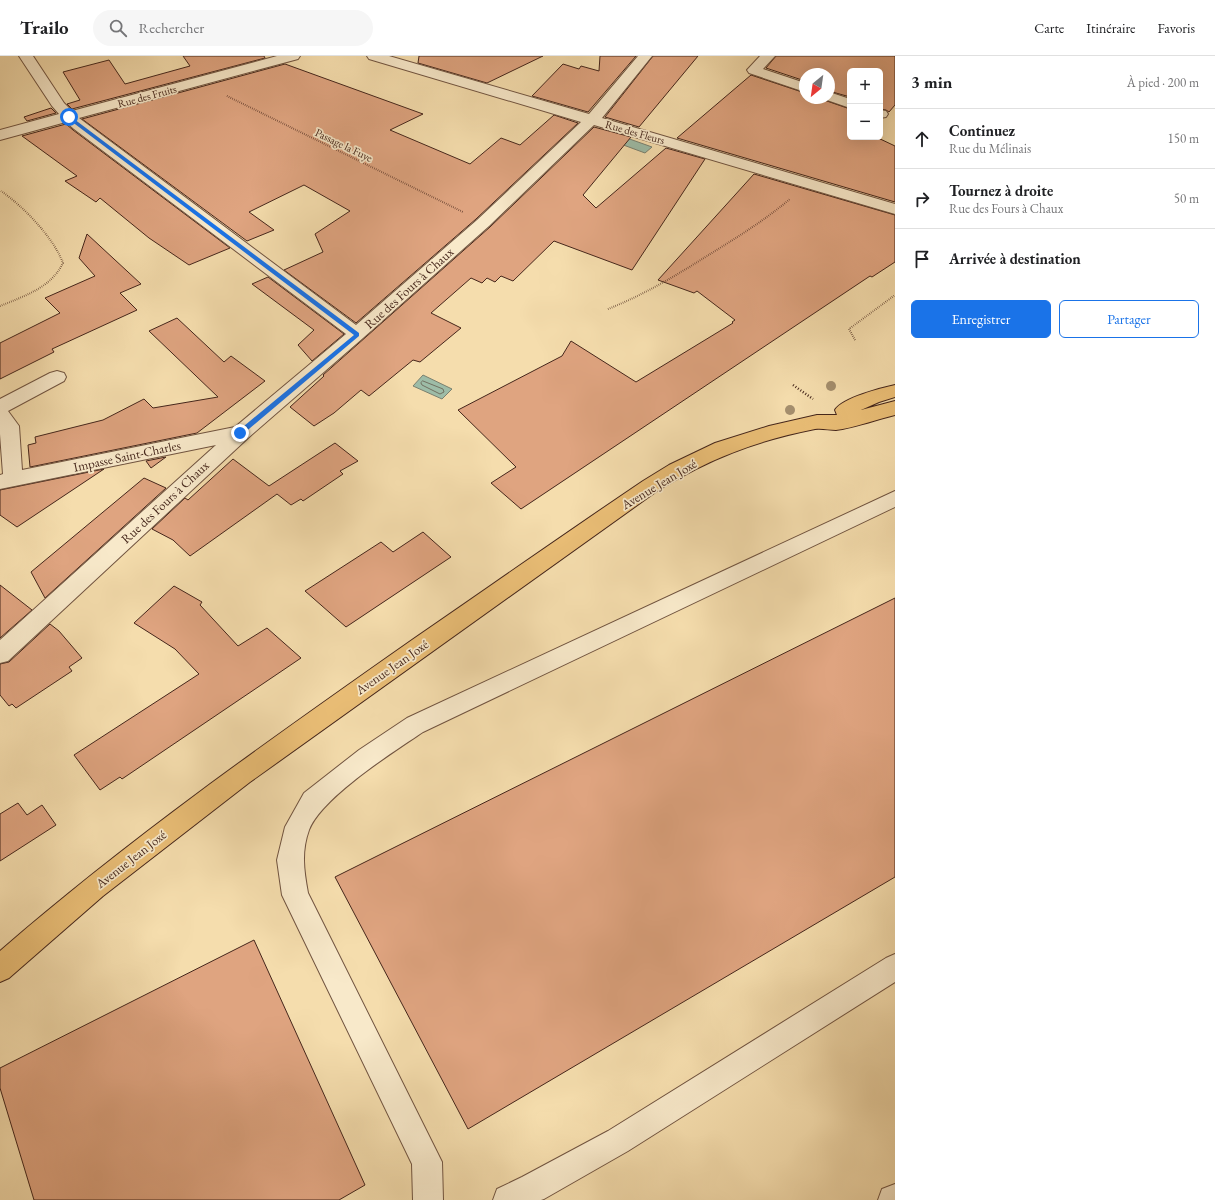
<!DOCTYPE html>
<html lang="fr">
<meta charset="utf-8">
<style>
body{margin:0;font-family:"EB Garamond",serif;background:#f6f6f6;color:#202124}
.controls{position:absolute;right:12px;top:12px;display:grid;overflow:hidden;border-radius:6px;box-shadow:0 4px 16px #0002}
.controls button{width:36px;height:36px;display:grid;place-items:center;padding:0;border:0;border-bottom:1px solid #e0e0e0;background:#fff;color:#202124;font:20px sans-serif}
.compass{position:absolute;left:799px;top:12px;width:36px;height:36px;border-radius:50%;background:#fff;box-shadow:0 4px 16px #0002;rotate:209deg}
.stop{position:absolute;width:12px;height:12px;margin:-9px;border:3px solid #1a73e8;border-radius:50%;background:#fff}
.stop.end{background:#1a73e8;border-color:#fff;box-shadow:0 1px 4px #0008}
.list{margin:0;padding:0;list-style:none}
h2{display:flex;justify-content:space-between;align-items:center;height:52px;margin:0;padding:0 16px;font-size:17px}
h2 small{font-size:13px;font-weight:400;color:#757577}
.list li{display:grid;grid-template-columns:26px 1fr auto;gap:12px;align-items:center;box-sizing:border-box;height:60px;padding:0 16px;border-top:1px solid #e0e0e0}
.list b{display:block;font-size:15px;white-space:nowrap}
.list p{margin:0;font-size:13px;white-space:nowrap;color:#757577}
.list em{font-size:13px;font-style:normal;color:#757577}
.actions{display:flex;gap:8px;padding:12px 16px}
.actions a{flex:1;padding:9px 0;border:1px solid #1a73e8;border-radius:6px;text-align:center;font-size:14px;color:#1a73e8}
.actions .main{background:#1a73e8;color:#fff}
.icon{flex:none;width:22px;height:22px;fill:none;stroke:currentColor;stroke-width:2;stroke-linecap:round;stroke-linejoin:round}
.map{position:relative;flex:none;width:895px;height:1144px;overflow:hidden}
header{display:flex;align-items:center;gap:24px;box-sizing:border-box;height:56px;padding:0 20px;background:#fff;border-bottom:1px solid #e0e0e0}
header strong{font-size:19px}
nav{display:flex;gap:22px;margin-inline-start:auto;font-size:14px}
.search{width:280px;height:36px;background:#f6f6f6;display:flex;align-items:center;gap:10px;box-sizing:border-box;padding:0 14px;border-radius:22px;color:#757577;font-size:15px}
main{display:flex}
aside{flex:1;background:#fff}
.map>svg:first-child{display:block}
.water{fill:#9dbca7;stroke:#7a806f}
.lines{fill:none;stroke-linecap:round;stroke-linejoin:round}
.shore{stroke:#717161;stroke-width:1}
.building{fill:#dfa480;stroke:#45261b}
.minor-casing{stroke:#715440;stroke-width:2}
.major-casing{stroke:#45261b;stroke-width:2}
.path-far1{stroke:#45261b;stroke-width:2;stroke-dasharray:0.5 1.5;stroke-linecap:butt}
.path{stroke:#45261b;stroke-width:2.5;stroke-dasharray:1 2;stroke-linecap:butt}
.minor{fill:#f8e9ca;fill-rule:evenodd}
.major{fill:#eabe76;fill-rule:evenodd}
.tree{fill:#a48e6d}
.route{fill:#1a73e8}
.labels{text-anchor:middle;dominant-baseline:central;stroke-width:3.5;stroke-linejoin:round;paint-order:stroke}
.far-street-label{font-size:11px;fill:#45261b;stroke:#f8e9ca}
.street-label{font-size:13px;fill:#45261b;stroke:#f8e9ca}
</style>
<header>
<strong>Trailo</strong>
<div class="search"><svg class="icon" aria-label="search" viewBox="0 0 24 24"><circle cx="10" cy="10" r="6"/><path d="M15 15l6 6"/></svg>Rechercher</div>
<nav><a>Carte</a><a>Itinéraire</a><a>Favoris</a></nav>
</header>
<main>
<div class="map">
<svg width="895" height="1144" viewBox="0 0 895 1144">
<rect width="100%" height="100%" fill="#f5ddad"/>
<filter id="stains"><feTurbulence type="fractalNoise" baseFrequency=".005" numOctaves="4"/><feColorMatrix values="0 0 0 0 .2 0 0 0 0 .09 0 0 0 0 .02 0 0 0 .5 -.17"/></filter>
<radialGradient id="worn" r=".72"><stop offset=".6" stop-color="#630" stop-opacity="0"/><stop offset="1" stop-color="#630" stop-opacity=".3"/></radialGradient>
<g class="water">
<polygon points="624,81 652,91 645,97 618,87"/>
<polygon points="423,319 452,333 442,343 413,330"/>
</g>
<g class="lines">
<polygon class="shore" points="423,325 443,333 444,336 440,338 422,329 421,327"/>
</g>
<g class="building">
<polygon points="183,0 264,0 265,2 72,53 67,48 80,44 63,16 109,4 125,28 190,10"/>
<polygon points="419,0 543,0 487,27 418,7"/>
<polygon points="600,0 636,0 588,56 532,40 563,8 579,13 581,10 599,15"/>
<polygon points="653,0 698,0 639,71 605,61"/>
<polygon points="776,0 895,0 895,49 889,56 886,54 880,53 880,15 850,15 850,41 829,35 829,18 805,18 805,25 766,12"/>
<polygon points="285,8 423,58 390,74 470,108 501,82 520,89 554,59 578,67 476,163 356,267 284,214 323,196 315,178 350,155 304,129 249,156 274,174 247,185 82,63"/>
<polygon points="751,19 805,37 805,42 822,42 824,44 850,53 850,81 876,81 895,90 895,146 677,82"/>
<polygon points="51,52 56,57 27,65 24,61"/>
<polygon points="66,68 73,74 230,192 189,209 149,182 100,142 96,146 65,125 77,120 22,80"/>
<polygon points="594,71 631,81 583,139 596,152 666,92 705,103 632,214 554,185 513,225 501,220 495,226 487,222 482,227 471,222 431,257 461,272 420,306 413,304 369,340 361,334 334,357 314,370 290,351 324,320 323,319 490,171"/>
<polygon points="754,118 895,159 895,206 872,221 870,220 521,453 491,427 516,411 458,354 562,300 571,285 636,326 733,267 732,266 735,264 697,235 694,237 658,224"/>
<polygon points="87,178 141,228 120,237 137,254 52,293 54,296 0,323 0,287 60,257 45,242 95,220 79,202"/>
<polygon points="268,221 344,278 312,305 298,289 314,274 252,228"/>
<polygon points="177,262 224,306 231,300 265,325 197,377 30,411 28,389 36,387 35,381 103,364 144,343 153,352 218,341 149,275"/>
<polygon points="335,387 358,405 340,415 343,418 303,445 301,443 291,449 277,438 190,500 173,484 152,473 185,442 188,444 233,403 269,430"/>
<polygon points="166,401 151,412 146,405"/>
<polygon points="104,413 17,471 0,459 0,434"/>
<polygon points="144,422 166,432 45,542 31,516"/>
<polygon points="423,476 451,501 346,571 305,535 381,486 393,496"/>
<polygon points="0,529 32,554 0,582"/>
<polygon points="174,530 202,546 200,549 238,590 267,572 301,602 122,723 120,721 100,734 74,699 199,618 175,593 134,567"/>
<polygon points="895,542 895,821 468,1073 335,821"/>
<polygon points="50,568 59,575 82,602 69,611 72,615 16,652 12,648 9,650 0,639 0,608 9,606"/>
<polygon points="18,747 27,759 42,749 56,769 0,805 0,758"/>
<polygon points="254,884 365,1129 339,1144 34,1144 0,1032 0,1012"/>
</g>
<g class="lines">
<defs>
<g id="minor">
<polygon points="19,0 33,0 64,47 72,55 277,0 300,0 298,3 79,62 356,269 477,164 581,66 369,3 367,0 389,0 589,58 638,0 652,0 602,62 895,148 895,158 594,69 489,170 363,282 248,382 8,605 0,607 0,584 216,389 0,433 0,419 3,418 0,378 0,343 50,317 57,315 64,317 66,321 64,325 8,355 19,370 22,414 235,371 346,278 74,73 66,66 0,84 0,74 59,58 52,50"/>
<polygon points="760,0 775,0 763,13 805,27 805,36 749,17 747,14"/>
<polygon points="829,36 850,43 850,52 824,43 823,42 829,42"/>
<polygon points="880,54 886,55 888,58 886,61 880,62"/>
<path d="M895,435v16l-472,225c-30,20 -102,66 -114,98 -8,22 -5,41 -1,63l134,269 1,38h-30l-1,-36 -130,-269 -5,-35 8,-33 19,-34 55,-43 48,-32z"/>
<polygon points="895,898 895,926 628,1095 544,1143 541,1144 493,1144 497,1133 522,1121 608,1075 886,902"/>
<polygon points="895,1128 895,1144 878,1144 882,1133"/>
</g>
<path id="major" d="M895,329v12l-16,5 -18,8 34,-9v14c-17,4 -42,13 -59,15 -7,0 -14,-2 -21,-1 -60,12 -107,30 -158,62l-407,291 -147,114 -94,82 -9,4v-31c130,-113 271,-212 412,-311 77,-53 154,-107 231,-159l26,-16 46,-22 54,-17 48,-11h23h-3l-2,-5c7,-12 46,-22 60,-25z"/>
</defs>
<use href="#minor" class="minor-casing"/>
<use href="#major" class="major-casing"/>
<g class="path-far1">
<polyline points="227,40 463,156"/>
<path d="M0,250c24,-10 51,-18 63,-43 -10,-26 -39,-56 -62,-72"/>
<path d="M608,253c38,-15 72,-36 107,-58 26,-16 51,-32 75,-52"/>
<polyline points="855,284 849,273 895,239"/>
</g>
<polyline class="path" points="793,329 813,343"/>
<use href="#minor" class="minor"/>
<use href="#major" class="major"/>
</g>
<g class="tree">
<circle cx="831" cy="330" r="5"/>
<circle cx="790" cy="354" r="5"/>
</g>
<polygon class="route" points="67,60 70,60 359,277 359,280 243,378 238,378 238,375 354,279 67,62"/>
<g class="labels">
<g class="far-street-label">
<text transform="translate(147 40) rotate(-15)">Rue des Fruits</text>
<text transform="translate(635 76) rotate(16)">Rue des Fleurs</text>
<text transform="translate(344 89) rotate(26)">Passage la Fuye</text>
</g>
<g class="street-label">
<text transform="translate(409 232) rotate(-42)">Rue des Fours à Chaux</text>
<text transform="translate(127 400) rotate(-12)">Impasse Saint-Charles</text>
<text transform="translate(659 428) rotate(-31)">Avenue Jean Joxé</text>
<text transform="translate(165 446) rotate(-43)">Rue des Fours à Chaux</text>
<text transform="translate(392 611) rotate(-35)">Avenue Jean Joxé</text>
<text transform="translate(131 803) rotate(-38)">Avenue Jean Joxé</text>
</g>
</g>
<rect width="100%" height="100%" filter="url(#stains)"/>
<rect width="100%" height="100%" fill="url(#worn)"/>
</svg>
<div class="controls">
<button>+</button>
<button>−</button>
</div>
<svg class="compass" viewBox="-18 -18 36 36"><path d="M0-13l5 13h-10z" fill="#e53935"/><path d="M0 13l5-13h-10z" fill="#757577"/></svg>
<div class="stop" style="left:69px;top:61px"></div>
<div class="stop end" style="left:240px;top:377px"></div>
</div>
<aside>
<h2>3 min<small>À pied · 200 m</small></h2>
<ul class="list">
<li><svg class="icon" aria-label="ahead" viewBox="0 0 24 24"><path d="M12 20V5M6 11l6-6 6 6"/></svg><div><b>Continuez</b><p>Rue du Mélinais</p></div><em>150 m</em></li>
<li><svg class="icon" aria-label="right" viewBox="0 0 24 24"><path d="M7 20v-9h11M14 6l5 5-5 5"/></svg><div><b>Tournez à droite</b><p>Rue des Fours à Chaux</p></div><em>50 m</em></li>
<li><svg class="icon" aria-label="arrive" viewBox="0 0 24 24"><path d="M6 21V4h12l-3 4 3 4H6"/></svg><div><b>Arrivée à destination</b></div></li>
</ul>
<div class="actions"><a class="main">Enregistrer</a><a>Partager</a></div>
</aside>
</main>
